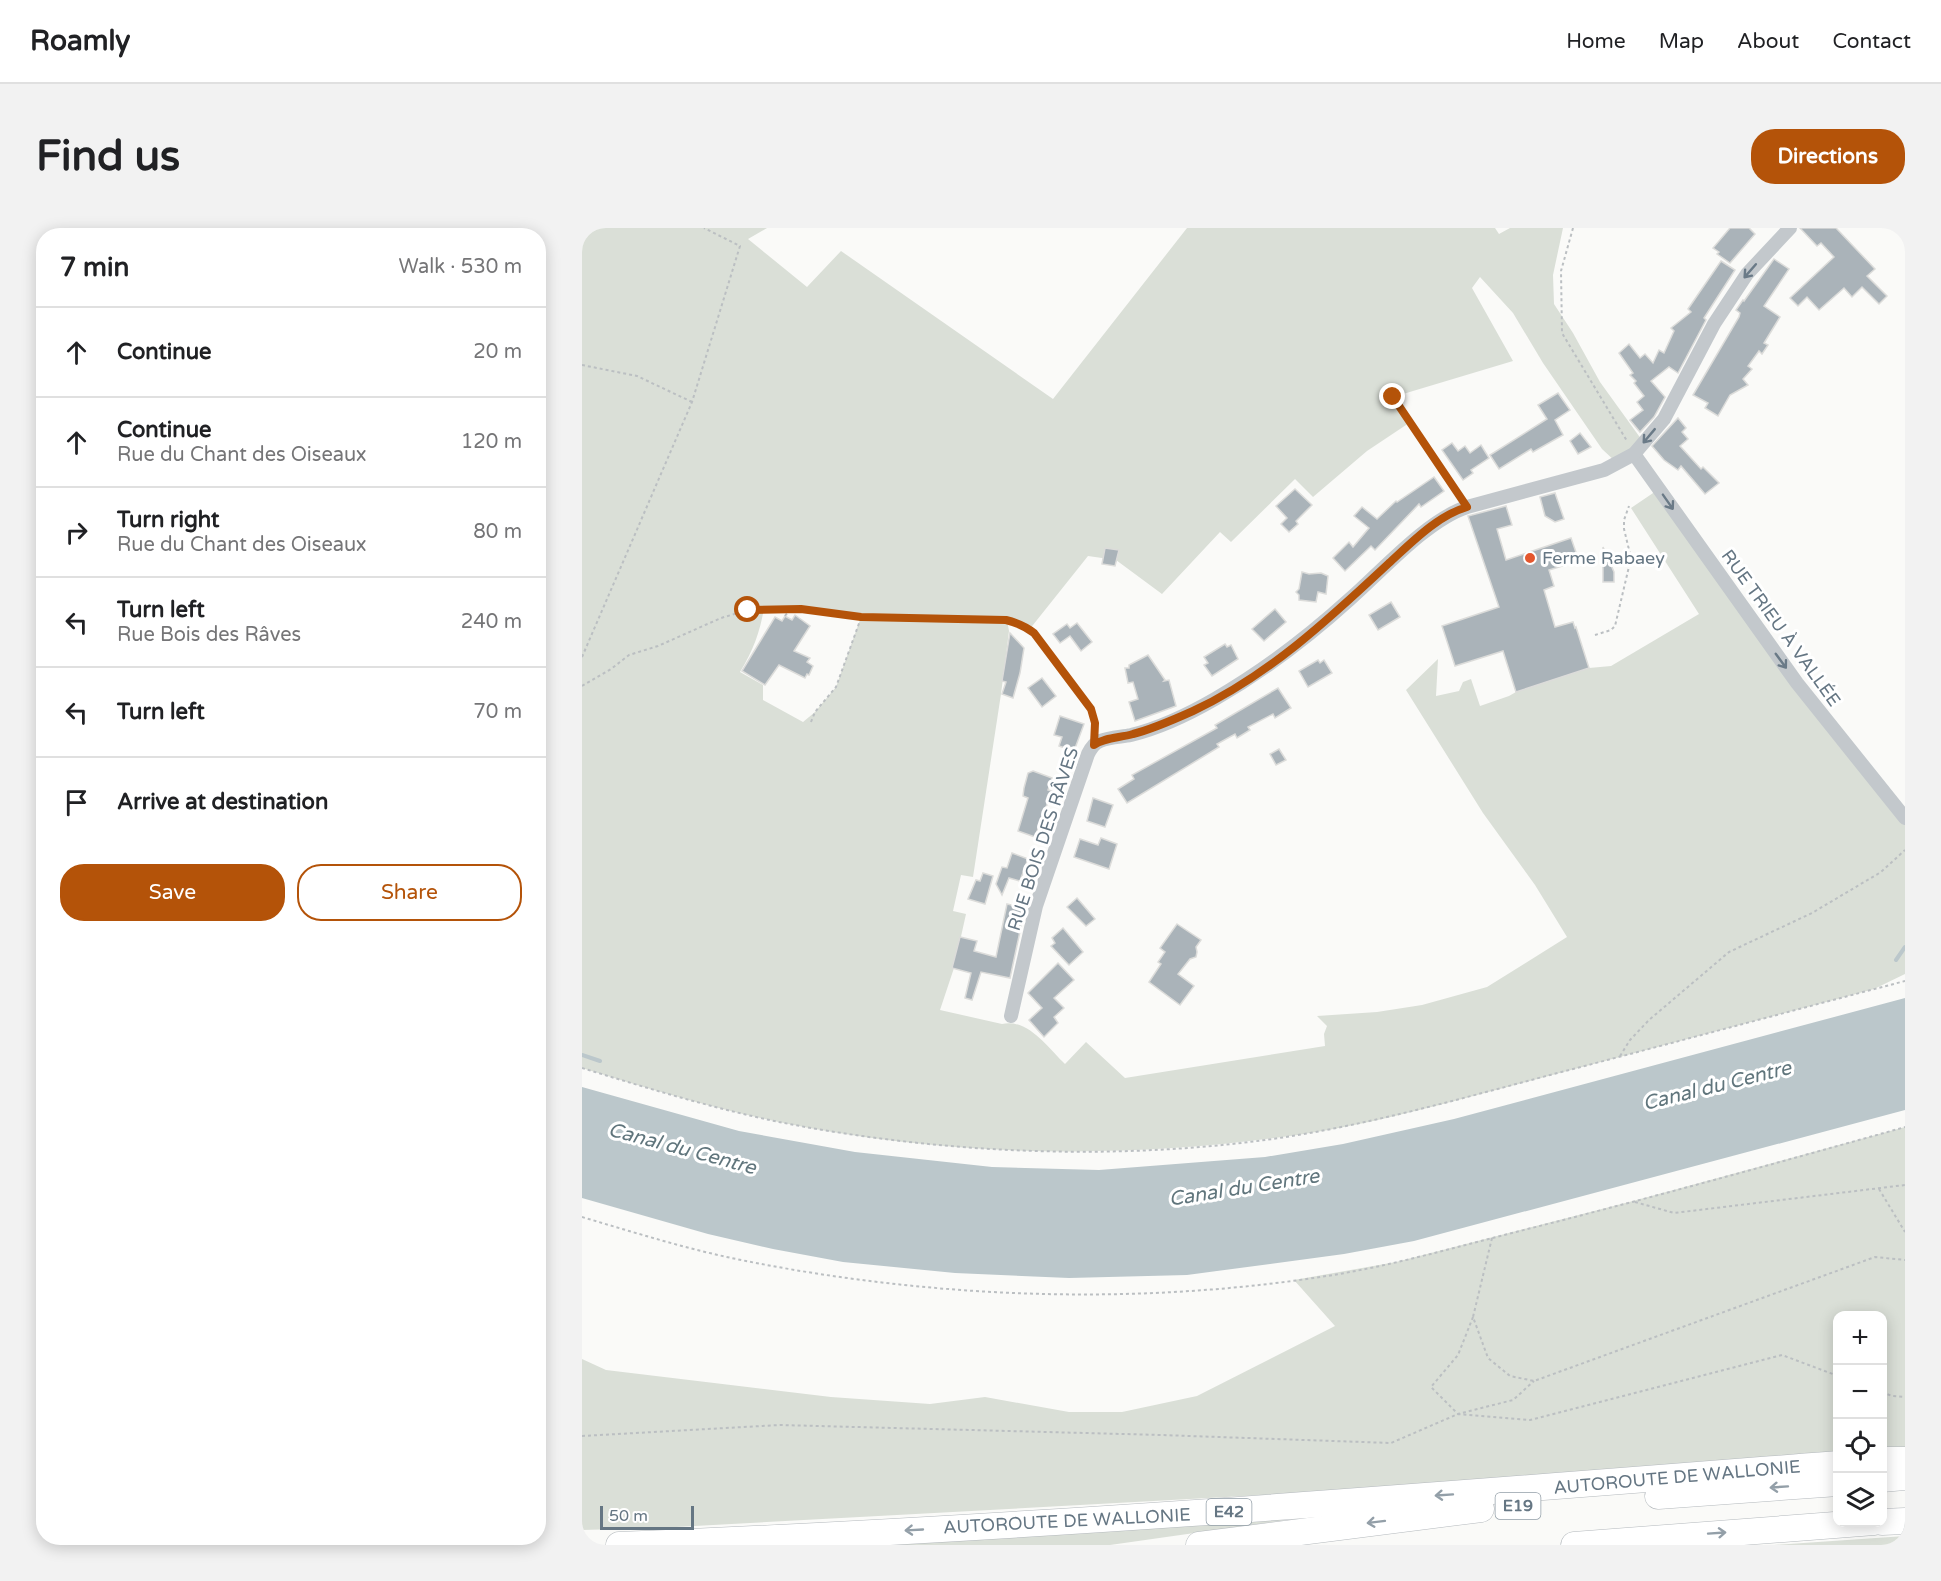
<!DOCTYPE html>
<meta charset="utf-8">
<style>
body{margin:0;font-family:"Varela Round",sans-serif;background:#f2f2f2;color:#202124}
.controls{position:absolute;right:18px;bottom:18px;display:grid;overflow:hidden;border-radius:12px;box-shadow:0 3px 15px #0003}
.controls button{width:54px;height:54px;display:grid;place-items:center;padding:0;border:0;border-bottom:2px solid #e0e0e0;background:#fff;color:#202124;font:30px sans-serif}
.scale{position:absolute;left:18px;bottom:15px;width:94px;box-sizing:border-box;padding-left:6px;border:3px solid #657683;border-top:0;font-size:16px;line-height:21px;white-space:nowrap;color:#657683;-webkit-text-stroke:4px #fff;paint-order:stroke}
.stop{position:absolute;width:18px;height:18px;margin:-14px;border:4px solid #b45309;border-radius:50%;background:#fff}
.stop.end{background:#b45309;border-color:#fff;box-shadow:0 2px 6px #0008}
.list{margin:0;padding:0;list-style:none}
h2{display:flex;justify-content:space-between;align-items:center;height:78px;margin:0;padding:0 24px;font-size:26px}
h2 small{font-size:20px;font-weight:400;color:#757577}
.list li{display:grid;grid-template-columns:39px 1fr auto;gap:18px;align-items:center;box-sizing:border-box;height:90px;padding:0 24px;border-top:2px solid #e0e0e0}
.list b{display:block;font-size:22px;white-space:nowrap}
.list p{margin:0;font-size:20px;white-space:nowrap;color:#757577}
.list em{font-size:20px;font-style:normal;color:#757577}
.actions{display:flex;gap:12px;padding:18px 24px}
.actions a{flex:1;padding:14px 0;border:2px solid #b45309;border-radius:24px;text-align:center;font-size:21px;color:#b45309}
.actions .main{background:#b45309;color:#fff}
.icon{flex:none;width:33px;height:33px;fill:none;stroke:currentColor;stroke-width:2;stroke-linecap:round;stroke-linejoin:round}
.map{position:relative;flex:none;width:1323px;height:1317px;overflow:hidden;border-radius:24px}
header{display:flex;align-items:center;gap:36px;box-sizing:border-box;height:84px;padding:0 30px;background:#fff;border-bottom:2px solid #e0e0e0}
header strong{font-size:28px}
nav{display:flex;gap:33px;margin-inline-start:auto;font-size:21px}
.intro{display:flex;align-items:center;justify-content:space-between;box-sizing:border-box;height:144px;padding:0 36px}
h1{margin:0;font-size:42px}
.button{padding:15px 27px;border-radius:24px;background:#b45309;color:#fff;font-size:21px;font-weight:700}
main{display:flex;gap:36px;padding:0 36px}
aside{flex:1;background:#fff;border-radius:24px;box-shadow:0 3px 15px #0003}
.map>svg:first-child{display:block}
.green{fill:#dadfd7;fill-rule:evenodd}
.water{fill:#bbc7cb}
.lines{fill:none;stroke-linecap:round;stroke-linejoin:round}
.stream{stroke:#bbc7cb;stroke-width:4}
.building{fill:#aab3b9;stroke:#dcdcda;stroke-width:1.5}
.highway-casing{stroke:#b4b9bd;stroke-width:27}
.path{stroke:#bbbfc2;stroke-width:2;stroke-dasharray:3 3;stroke-linecap:butt}
.street{stroke:#c3c8cc;stroke-width:14}
.highway{stroke:#fff;stroke-width:26}
.oneway{stroke:#6a7a87}
.oneway2{stroke:#939fa8}
.route{stroke:#b45309;stroke-width:8}
.poi-dot{fill:#e4572e;stroke:#fff;stroke-width:2}
.labels{text-anchor:middle;dominant-baseline:central;stroke-width:6;stroke-linejoin:round;paint-order:stroke}
.shield{fill:#fff;stroke:#939fa8;stroke-width:1.5}
.shield-label{font-size:16px;font-weight:bold;fill:#657683}
.poi-label{font-size:18px;fill:#657683;stroke:#fff;text-anchor:start}
.street-label{font-size:18px;fill:#657683;stroke:#fff}
.water-label{font-size:20px;font-style:italic;fill:#60757c;stroke:#fff}
</style>
<header>
<strong>Roamly</strong>
<nav><a>Home</a><a>Map</a><a>About</a><a>Contact</a></nav>
</header>
<div class="intro"><h1>Find us</h1><a class="button">Directions</a></div>
<main>
<aside>
<h2>7 min<small>Walk · 530 m</small></h2>
<ul class="list">
<li><svg class="icon" aria-label="ahead" viewBox="0 0 24 24"><path d="M12 20V5M6 11l6-6 6 6"/></svg><div><b>Continue</b></div><em>20 m</em></li>
<li><svg class="icon" aria-label="ahead" viewBox="0 0 24 24"><path d="M12 20V5M6 11l6-6 6 6"/></svg><div><b>Continue</b><p>Rue du Chant des Oiseaux</p></div><em>120 m</em></li>
<li><svg class="icon" aria-label="right" viewBox="0 0 24 24"><path d="M7 20v-9h11M14 6l5 5-5 5"/></svg><div><b>Turn right</b><p>Rue du Chant des Oiseaux</p></div><em>80 m</em></li>
<li><svg class="icon" aria-label="left" viewBox="0 0 24 24"><path d="M17 20v-9H6M10 6l-5 5 5 5"/></svg><div><b>Turn left</b><p>Rue Bois des Râves</p></div><em>240 m</em></li>
<li><svg class="icon" aria-label="left" viewBox="0 0 24 24"><path d="M17 20v-9H6M10 6l-5 5 5 5"/></svg><div><b>Turn left</b></div><em>70 m</em></li>
<li><svg class="icon" aria-label="arrive" viewBox="0 0 24 24"><path d="M6 21V4h12l-3 4 3 4H6"/></svg><div><b>Arrive at destination</b></div></li>
</ul>
<div class="actions"><a class="main">Save</a><a>Share</a></div>
</aside>
<div class="map">
<svg width="1323" height="1317" viewBox="0 0 1323 1317">
<rect width="100%" height="100%" fill="#fafaf8"/>
<g class="green">
<path d="M0,0h185l-19,11 59,48 34,-36 212,148 134,-171h308l4,6 11,-6h53l-10,47 1,29 19,29 27,49 44,61 -27,20 -15,-14 -59,-86 -30,-50 -33,-36 -8,11 41,73 -120,36 16,26 -42,28 -54,46 -18,-18 -64,63 -11,-10 -58,62 -46,-34 -28,-4 -59,74 -12,-7 -10,-3 2,11 -8,63 -28,183 -12,-2 -8,36 13,3 -12,54 -14,42 62,14c26,-6 46,24 63,40l21,-22 39,36 200,-32 -1,-12 3,-8 -10,-10 60,-4 45,-7 65,-18 80,-50 -32,-52 -52,-72 -77,-123 32,-31 -2,37 23,-5 4,-9 8,-3 9,27 29,-10 7,-4 73,-24 22,-2 88,-52 -68,-106 28,-19 246,329v156l-31,15c-111,30 -222,59 -333,89 -85,22 -171,48 -259,59 -168,23 -342,19 -508,-16 -65,-14 -128,-33 -192,-53zM182,380l37,1 60,8 -25,70 -21,25 -12,10 -40,-22v-15l-23,-13c13,-21 20,-40 24,-64z"/>
<polygon points="1323,899 1323,1224 1301,1226 1300,1088 1256,1088 1255,1228 884,1256 76,1300 0,1302 0,1131 24,1142 249,1169 348,1176 403,1169 487,1184 540,1184 615,1168 753,1098 712,1052 814,1034 1051,973"/>
<polygon points="694,1289 704,1292 528,1317 200,1317"/>
<polygon points="1323,1308 1322,1317 1192,1317"/>
</g>
<polygon class="water" points="1323,770 1323,882 832,1013 762,1026 605,1047 487,1050 373,1045 261,1034 191,1021 126,1006 0,970 0,859 157,903 273,924 410,939 517,942 683,929 761,916 872,891"/>
<g class="lines">
<g class="stream">
<polyline points="1314,732 1323,719"/>
<polyline points="0,827 18,833"/>
</g>
</g>
<g class="building">
<polygon points="1148,0 1167,0 1173,6 1148,35 1135,26 1137,24 1131,20"/>
<polygon points="1218,0 1254,0 1293,41 1285,48 1305,68 1297,76 1280,59 1270,69 1262,60 1237,82 1225,69 1216,78 1208,70 1252,29 1239,15 1235,18"/>
<polygon points="1192,31 1207,41 1182,78 1198,89 1182,115 1186,117 1180,126 1177,123 1166,138 1170,141 1161,151 1166,157 1148,167 1136,188 1123,180 1126,175 1111,167 1157,89 1158,85 1154,82 1161,72 1162,73"/>
<polygon points="1139,33 1153,42 1122,90 1124,92 1096,145 1087,139 1069,153 1083,169 1072,189 1058,204 1048,192 1061,182 1055,174 1062,168 1052,155 1054,153 1048,147 1051,145 1037,125 1047,116 1058,130 1063,126 1071,135 1077,122 1082,125 1092,103 1089,100 1109,84 1106,81"/>
<polygon points="976,165 988,182 973,192 981,207 951,224 949,221 917,241 908,227 965,191 956,177"/>
<polygon points="1096,190 1104,200 1100,204 1106,211 1098,218 1119,241 1121,239 1137,255 1123,266 1099,238 1096,242 1082,232 1070,218"/>
<polygon points="998,205 1009,219 996,226 988,213"/>
<polygon points="870,215 876,223 883,218 888,225 899,217 907,230 889,242 891,245 881,252 860,222"/>
<polygon points="852,249 862,263 839,279 837,276 793,322 789,318 763,343 751,330 767,314 771,319 787,300 772,288 780,279 795,291 814,273 815,274"/>
<polygon points="713,261 730,277 714,293 716,296 707,304 699,296 705,290 694,278"/>
<polygon points="973,265 982,291 973,294 963,288 958,269"/>
<polygon points="924,278 930,297 915,301 924,332 989,310 997,333 967,342 972,358 962,362 973,399 991,394 993,400 994,399 1007,440 934,464 921,423 873,438 860,398 917,379 886,288"/>
<polygon points="1021,319 1032,344 1032,354 1021,354"/>
<polygon points="523,320 537,322 533,338 520,336"/>
<polygon points="720,344 727,346 739,345 746,348 744,366 736,364 734,374 717,372 717,367 714,364 717,361"/>
<polygon points="809,374 818,389 796,402 787,387"/>
<polygon points="693,381 704,394 682,413 670,401"/>
<polygon points="213,387 228,398 212,423 228,430 225,434 231,438 227,447 225,446 223,450 197,437 183,457 160,443 193,389 200,393 203,388 210,392"/>
<polygon points="495,395 510,414 499,423 488,408 478,415 471,406 485,396 488,400"/>
<polygon points="428,405 442,420 438,445 431,470 420,466 424,454 420,453"/>
<polygon points="643,416 645,419 649,417 656,431 630,448 622,437 626,435 622,429"/>
<polygon points="566,427 583,452 582,453 587,452 594,478 553,493 547,474 556,471 551,454 546,455 543,440 547,440 547,437"/>
<polygon points="736,432 738,435 742,432 750,445 726,459 717,443"/>
<polygon points="460,450 474,468 460,479 446,460"/>
<polygon points="696,460 709,480 693,490 691,486 666,499 668,502 655,510 653,506 635,516 637,519 545,575 536,561 552,551 550,547 635,500 633,497"/>
<polygon points="478,488 502,496 492,523 477,518 480,509 472,507"/>
<polygon points="697,521 704,532 694,537 688,526"/>
<polygon points="451,543 470,550 466,562 470,563 453,609 436,603 446,570 441,568 442,560 446,545"/>
<polygon points="511,570 531,577 523,599 505,593"/>
<polygon points="519,610 535,616 527,641 492,629 498,611 516,617"/>
<polygon points="430,625 446,631 438,653 427,650 420,667 414,656 420,639 425,640"/>
<polygon points="401,645 411,648 403,676 386,671 394,652 398,653"/>
<polygon points="495,670 513,691 504,698 485,679"/>
<polygon points="425,676 443,680 428,750 399,744 390,772 383,770 389,745 370,740 378,709 395,713 392,723 414,729"/>
<polygon points="595,696 619,712 614,719 615,724 614,729 608,731 596,746 612,758 598,777 567,754 579,736 576,734 583,724 578,720"/>
<polygon points="481,700 501,724 487,737 469,718 473,715 470,710"/>
<polygon points="476,735 492,752 472,770 482,780 472,789 476,795 462,809 447,792 460,780 446,765"/>
</g>
<g class="lines">
<defs>
<g id="highway">
<polyline points="1300,1232 1323,1232"/>
<polyline points="1300,1251 1323,1249"/>
<polyline points="1076,1268 1256,1255"/>
<polyline points="1300,1294 1323,1293"/>
<path d="M37,1317c407,-16 813,-49 1219,-81"/>
<polyline points="617,1317 899,1281"/>
<polyline points="992,1317 1292,1294"/>
</g>
</defs>
<use href="#highway" class="highway-casing"/>
<g class="path">
<polyline points="991,0 979,43 980,105 1045,213"/>
<polyline points="0,137 55,148 110,174"/>
<polyline points="800,160 811,169 878,269"/>
<path d="M203,388c4,-6 9,-7 16,-7l60,8 145,3c12,3 19,6 28,13l57,76 3,6v15"/>
<polyline points="1013,407 1029,402 1033,398 1049,330 1042,301 1042,292 1047,278"/>
<polyline points="0,429 110,174 158,18 122,0"/>
<polyline points="0,458 29,441 47,427 76,418 139,390 166,382 209,381"/>
<polyline points="229,494 233,484 254,459 279,390"/>
<polyline points="1038,828 1048,812 1067,792 1147,724 1230,685 1299,644 1323,622"/>
<path d="M0,840c65,20 130,40 197,54 163,32 342,40 507,15 89,-14 177,-39 264,-62 119,-31 237,-63 355,-94"/>
<polyline points="1297,961 1323,1004"/>
<polyline points="1053,974 1092,985 1323,957"/>
<path d="M0,989c54,16 108,33 164,44 191,38 395,45 587,14 61,-10 119,-27 179,-42 131,-33 262,-69 393,-106"/>
<polyline points="910,1010 891,1089 906,1130 928,1148 952,1153 1293,1029 1323,1032"/>
<polyline points="891,1089 876,1127 849,1159 876,1186 931,1172 952,1153"/>
<polyline points="1300,1164 1310,1168 1323,1169"/>
<polyline points="0,1208 198,1197 579,1207 809,1215 876,1186 948,1192 1200,1127 1256,1148"/>
</g>
<g class="street">
<polyline points="1052,226 1215,455 1323,590"/>
<path d="M429,788l25,-110 52,-152c3,-6 6,-11 12,-13 10,-4 21,-4 31,-6 29,-7 58,-21 84,-36 50,-29 92,-61 135,-100 32,-28 77,-79 117,-92l137,-37 30,-16 30,-35 50,-95 33,-50 43,-46"/>
</g>
<use href="#highway" class="highway"/>
</g>
<defs><path id="oneway-shaft" d="M-6 0H5M1.5-3L5.5 0L1.5 3" fill="none" stroke-width="1.6" stroke-linecap="round" stroke-linejoin="round" transform="scale(1.5)"/></defs>
<g class="oneway">
<use href="#oneway-shaft" transform="translate(1168 43) rotate(131)"/>
<use href="#oneway-shaft" transform="translate(1067 208) rotate(130)"/>
<use href="#oneway-shaft" transform="translate(1086 274) rotate(55)"/>
<use href="#oneway-shaft" transform="translate(1199 433) rotate(54)"/>
</g>
<g class="oneway2">
<use href="#oneway-shaft" transform="translate(1197 1259) rotate(176)"/>
<use href="#oneway-shaft" transform="translate(862 1267) rotate(176)"/>
<use href="#oneway-shaft" transform="translate(794 1294) rotate(173)"/>
<use href="#oneway-shaft" transform="translate(332 1302) rotate(177)"/>
<use href="#oneway-shaft" transform="translate(1135 1305) rotate(-4)"/>
</g>
<g class="lines">
<path class="route" d="M166,382l53,-1 60,8 145,3c12,3 19,6 28,13l57,76 4,14 -1,22c11,-8 26,-7 39,-11 20,-5 40,-14 60,-23 75,-35 136,-92 196,-148 23,-21 48,-47 78,-56l-74,-110"/>
</g>
<circle class="poi-dot" cx="948" cy="330" r="6"/>
<g class="labels">
<g class="shield">
<rect x="913.5" y="1265" width="45" height="26" rx="4.5"/>
<rect x="624.5" y="1271" width="45" height="26" rx="4.5"/>
</g>
<g class="shield-label">
<text x="936" y="1278">E19</text>
<text x="647" y="1284">E42</text>
</g>
<g class="poi-label">
<text x="960" y="330">Ferme Rabaey</text>
</g>
<g class="street-label">
<text transform="translate(1199 400) rotate(54)">RUE TRIEU À VALLÉE</text>
<text transform="translate(461 611) rotate(-72)">RUE BOIS DES RÂVES</text>
<text transform="translate(1095 1249) rotate(-5)">AUTOROUTE DE WALLONIE</text>
<text transform="translate(485 1293) rotate(-3)">AUTOROUTE DE WALLONIE</text>
</g>
<g class="water-label">
<text transform="translate(1135 858) rotate(-14)">Canal du Centre</text>
<text transform="translate(100 921) rotate(15)">Canal du Centre</text>
<text transform="translate(662 960) rotate(-9)">Canal du Centre</text>
</g>
</g>
</svg>
<div class="controls">
<button>+</button>
<button>−</button>
<button><svg class="icon" aria-label="locate" viewBox="0 0 24 24"><circle cx="12" cy="12" r="6"/><path d="M12 2v4M12 18v4M2 12h4M18 12h4"/></svg></button>
<button><svg class="icon" aria-label="layers" viewBox="0 0 24 24"><path d="M12 4l9 5-9 5-9-5zM3 14l9 5 9-5"/></svg></button>
</div>
<div class="scale">50 m</div>
<div class="stop" style="left:166px;top:382px"></div>
<div class="stop end" style="left:811px;top:169px"></div>
</div>
</main>
